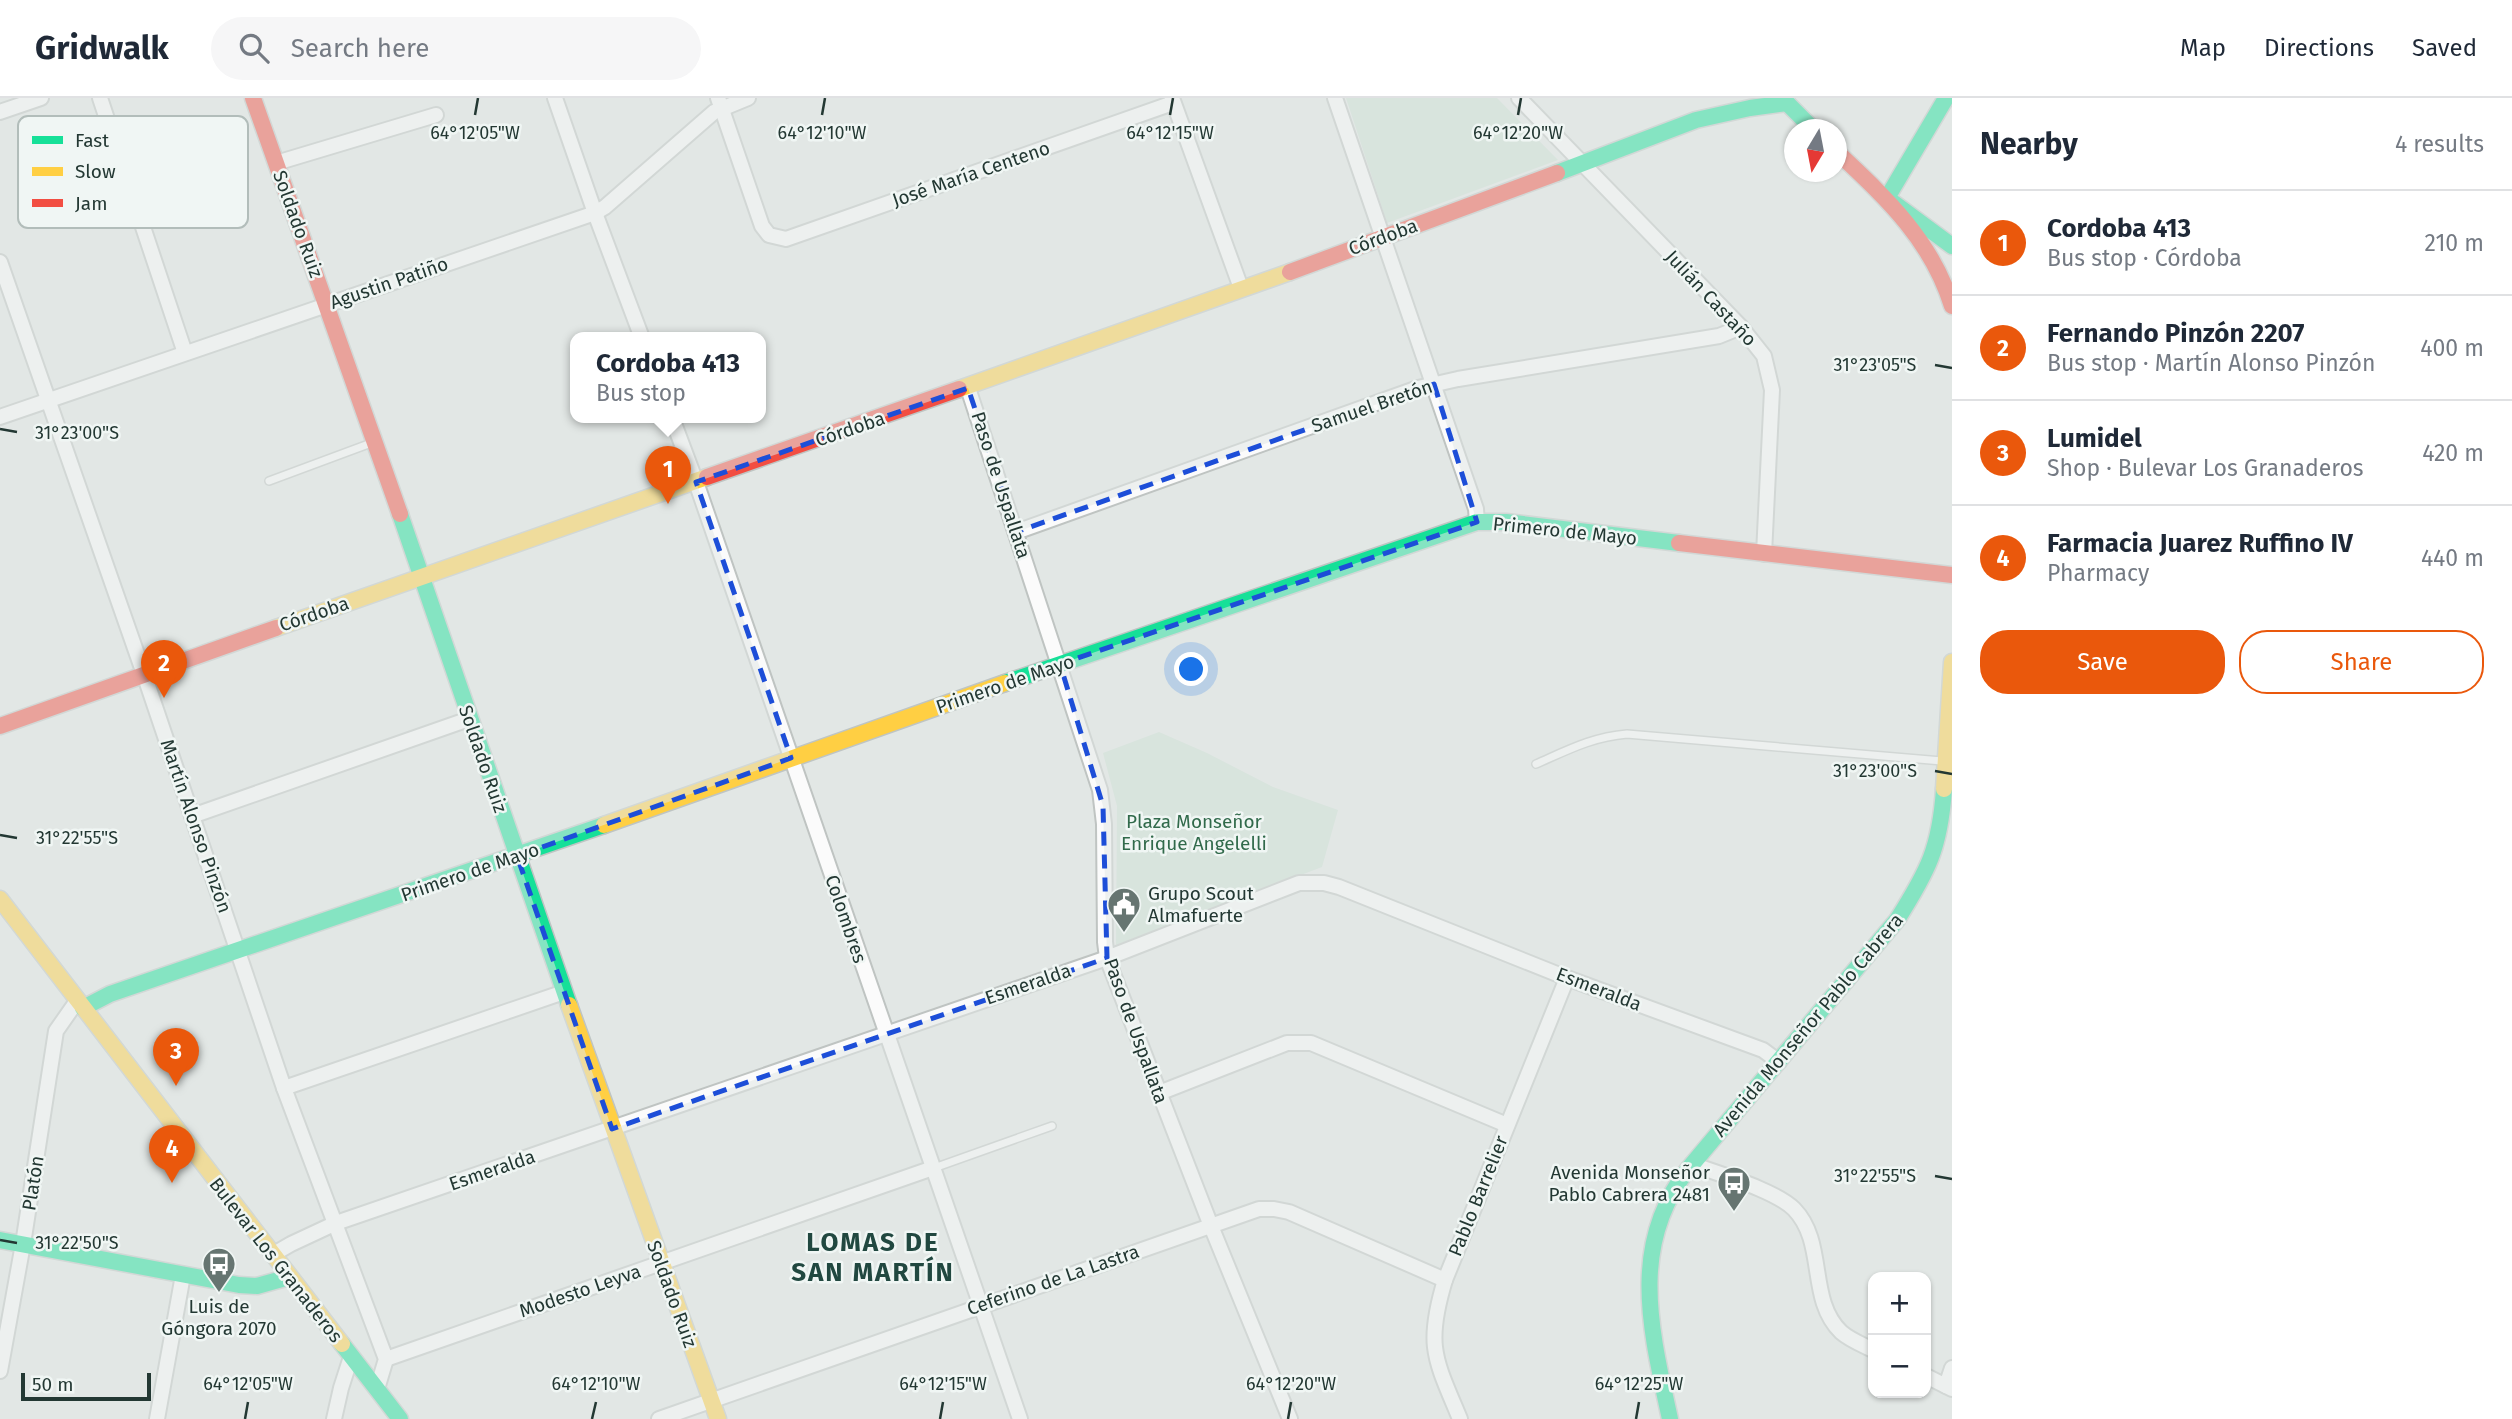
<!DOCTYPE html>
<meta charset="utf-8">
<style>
body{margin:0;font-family:"Fira Sans",sans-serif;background:#f6f6f7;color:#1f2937}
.controls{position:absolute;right:21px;bottom:21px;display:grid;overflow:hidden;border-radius:14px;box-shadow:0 2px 5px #0004}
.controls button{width:63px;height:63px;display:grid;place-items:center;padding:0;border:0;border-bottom:2px solid #e0e1e3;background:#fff;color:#1f2937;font:35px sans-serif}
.compass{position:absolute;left:1784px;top:21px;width:63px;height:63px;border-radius:50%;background:#fff;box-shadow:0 2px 5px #0004;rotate:190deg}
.scale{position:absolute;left:21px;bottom:18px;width:130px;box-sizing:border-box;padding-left:7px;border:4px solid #233833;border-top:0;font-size:19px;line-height:24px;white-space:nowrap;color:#233833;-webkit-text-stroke:5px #f0f6f4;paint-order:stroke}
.you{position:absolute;left:1192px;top:572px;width:24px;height:24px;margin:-18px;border:5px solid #fff;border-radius:50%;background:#1a73e8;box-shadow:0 0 0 10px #1a73e833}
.badge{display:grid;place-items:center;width:46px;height:46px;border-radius:50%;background:#ea580c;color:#fff;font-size:23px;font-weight:700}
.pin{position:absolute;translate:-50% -58px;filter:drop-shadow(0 2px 4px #0008)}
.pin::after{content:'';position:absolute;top:37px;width:24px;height:21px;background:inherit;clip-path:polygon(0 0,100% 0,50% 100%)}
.popup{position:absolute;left:570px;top:234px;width:196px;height:91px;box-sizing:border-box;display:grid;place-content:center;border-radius:14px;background:#fff;filter:drop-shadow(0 2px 5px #0005);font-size:23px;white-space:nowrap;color:#747a83}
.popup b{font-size:26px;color:#1f2937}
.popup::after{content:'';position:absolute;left:50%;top:100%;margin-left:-14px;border:14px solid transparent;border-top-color:#fff}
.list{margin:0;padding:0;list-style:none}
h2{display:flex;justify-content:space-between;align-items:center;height:91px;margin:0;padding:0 28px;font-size:30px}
h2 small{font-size:23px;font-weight:400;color:#747a83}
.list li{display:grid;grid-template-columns:46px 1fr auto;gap:21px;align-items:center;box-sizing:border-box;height:105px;padding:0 28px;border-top:2px solid #e0e1e3}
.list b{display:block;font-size:26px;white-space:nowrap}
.list p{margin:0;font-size:23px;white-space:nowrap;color:#747a83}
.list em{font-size:23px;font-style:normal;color:#747a83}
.actions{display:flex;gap:14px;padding:21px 28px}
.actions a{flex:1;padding:16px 0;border:2px solid #ea580c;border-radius:28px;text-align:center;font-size:24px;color:#ea580c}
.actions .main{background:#ea580c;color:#fff}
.icon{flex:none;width:38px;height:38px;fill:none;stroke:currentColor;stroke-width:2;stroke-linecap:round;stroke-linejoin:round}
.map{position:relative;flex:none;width:1952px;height:1321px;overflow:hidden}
header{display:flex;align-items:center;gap:42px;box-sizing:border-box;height:98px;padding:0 35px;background:#fff;border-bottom:2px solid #e0e1e3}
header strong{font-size:33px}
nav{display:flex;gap:38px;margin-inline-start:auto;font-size:24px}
.search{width:490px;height:63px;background:#f6f6f7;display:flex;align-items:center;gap:18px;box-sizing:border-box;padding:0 24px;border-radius:38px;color:#747a83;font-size:26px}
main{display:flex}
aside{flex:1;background:#fff}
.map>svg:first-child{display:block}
.green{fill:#cddfd3}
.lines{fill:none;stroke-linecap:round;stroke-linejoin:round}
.lane-casing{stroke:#bfc4c2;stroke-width:10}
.street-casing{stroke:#bfc4c2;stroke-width:18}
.fast-casing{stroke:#bfc5c3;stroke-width:19}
.slow-casing{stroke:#bfc5c3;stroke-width:19}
.jam-casing{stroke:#bfc5c3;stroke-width:19}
.lane{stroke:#fbfbfb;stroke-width:7}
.street{stroke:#fbfbfb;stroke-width:14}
.fast{stroke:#16e098;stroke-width:16}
.slow{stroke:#ffcf43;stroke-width:16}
.jam{stroke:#f24e42;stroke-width:16}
.marked{fill:none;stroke:#1d4ed8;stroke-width:5;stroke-dasharray:14 9;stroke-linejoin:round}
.ticks{fill:none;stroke:#233833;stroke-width:2.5}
.labels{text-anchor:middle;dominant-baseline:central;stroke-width:5;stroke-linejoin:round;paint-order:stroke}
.street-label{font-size:19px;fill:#233833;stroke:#f0f6f4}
.park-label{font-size:19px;fill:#316a4b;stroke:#f0f6f4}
.poi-label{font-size:19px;fill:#233833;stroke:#f0f6f4;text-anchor:start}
.district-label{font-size:26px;font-weight:bold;letter-spacing:2px;fill:#214840;stroke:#f0f6f4}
.key{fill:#f0f6f4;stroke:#b2bdba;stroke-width:2}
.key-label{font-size:19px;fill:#233833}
.ticks-label{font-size:18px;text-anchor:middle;fill:#233833;stroke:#f0f6f4;stroke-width:5;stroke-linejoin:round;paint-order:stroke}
</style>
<header>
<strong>Gridwalk</strong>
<div class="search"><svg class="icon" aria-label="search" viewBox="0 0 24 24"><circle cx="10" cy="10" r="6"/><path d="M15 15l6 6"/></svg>Search here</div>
<nav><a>Map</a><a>Directions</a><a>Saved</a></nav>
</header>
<main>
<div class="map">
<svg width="1952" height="1321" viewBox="0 0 1952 1321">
<rect width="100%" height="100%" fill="#e2e7e5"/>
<g class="green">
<polygon points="1346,0 1497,0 1558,62 1387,125"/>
<polygon points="1159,634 1207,655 1273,689 1338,712 1322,769 1116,847 1117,708 1103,655"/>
</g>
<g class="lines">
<defs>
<g id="lane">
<polyline points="269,383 374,344"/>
<path d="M1536,666c32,-14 56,-27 91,-30l315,27"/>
<polyline points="934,1070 1052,1028"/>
</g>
<g id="street">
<polyline points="100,0 185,255"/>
<polyline points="555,0 595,115 642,240"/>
<polyline points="718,0 762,128 769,137 786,141 1173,5"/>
<polyline points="1172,0 1241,190"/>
<polyline points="1335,0 1476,411 1477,424"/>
<polyline points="1519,0 1741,229 1764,258 1772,292 1764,456"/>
<polyline points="0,14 41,0"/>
<polyline points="276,65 436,17"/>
<polyline points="0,164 144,576 284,990 386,1261 377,1291"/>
<polyline points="968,290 1100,692 1104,726 1105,844 1107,860 1211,1128 1290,1321"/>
<polyline points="0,319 595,115 605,109 714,14 748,0"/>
<polyline points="672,320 696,384 1020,1321"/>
<polyline points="1016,434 1418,290 1458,281 1719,238 1741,229"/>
<polyline points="192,718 469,621"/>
<polyline points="284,990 564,894"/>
<polyline points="1159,995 1287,945 1311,945 1507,1027"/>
<path d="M1692,1066c26,10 83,26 102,45 33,34 13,90 47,123 9,8 22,13 32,18"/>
<polyline points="272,1157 291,1146 336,1125 1107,860 1299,785 1324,785 1339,789 1567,880 1763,952 1779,964"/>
<polyline points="386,1261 933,1070"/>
<polyline points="0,1273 23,1146 56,933 77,903"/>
<polyline points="1926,1278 1952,1291"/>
<polyline points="1946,1288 1952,1270"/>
<polyline points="157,1321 183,1177"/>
<polyline points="334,1321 341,1290 351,1259"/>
<polyline points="659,1321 1259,1111 1274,1111 1289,1114 1445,1182"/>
<path d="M1460,1321c-25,-60 -35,-73 -15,-139l122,-302"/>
</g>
<g id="fast">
<polyline points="1782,0 1814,32"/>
<polyline points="1946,0 1887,100 1952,148"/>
<polyline points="1557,75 1696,22 1750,10 1787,5"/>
<polyline points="400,416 569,907"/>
<polyline points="1005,585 1477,424 1506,424 1679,445"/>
<polyline points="83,910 110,896 604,727"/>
<polyline points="0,1142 239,1187 257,1188 289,1179"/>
<polyline points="342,1246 400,1321"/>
<path d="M1670,1321c-19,-88 -42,-174 19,-251l208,-248c31,-49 43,-72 47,-131"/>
</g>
<g id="slow">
<polyline points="959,291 1290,174"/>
<polyline points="276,530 707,379"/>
<polyline points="1944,691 1952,564"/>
<polyline points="604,727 1005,585"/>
<polyline points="0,801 342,1246"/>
<polyline points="569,907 718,1321"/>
</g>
<g id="jam">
<polyline points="253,0 400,416"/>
<path d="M1836,53c50,47 95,88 116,155"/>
<polyline points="1290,174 1557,75"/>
<polyline points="707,379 959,291"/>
<polyline points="1679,445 1952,477"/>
<polyline points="0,628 276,530"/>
</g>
</defs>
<use href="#lane" class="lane-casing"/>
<use href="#street" class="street-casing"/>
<use href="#fast" class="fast-casing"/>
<use href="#slow" class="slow-casing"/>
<use href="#jam" class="jam-casing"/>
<use href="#lane" class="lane"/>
<use href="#street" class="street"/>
<use href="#fast" class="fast"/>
<use href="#slow" class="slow"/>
<use href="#jam" class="jam"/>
</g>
<path d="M0 0H1952V1321H0ZM1434,286l43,138 -417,142 43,142 4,152 -495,171 -95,-273 274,-98 -95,-276 272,-94 48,144z" fill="#e2e7e5" fill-opacity=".55" fill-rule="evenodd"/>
<path class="marked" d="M1434,286l43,138 -417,142 43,142 4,152 -495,171 -95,-273 274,-98 -95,-276 272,-94 48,144z"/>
<path class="ticks" d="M475,17l3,-17M822,17l3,-17M1170,17l3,-17M1518,17l3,-17M1935,267l17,3M0,331l17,3M1935,673l17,3M0,737l17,3M1935,1078l17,3M0,1142l17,3M245,1321l3,-17M592,1321l4,-17M940,1321l3,-17M1288,1321l3,-17M1636,1321l3,-17"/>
<defs>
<symbol id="civic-pin" viewBox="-11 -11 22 30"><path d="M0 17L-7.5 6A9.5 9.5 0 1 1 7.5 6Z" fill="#667571" stroke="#f0f6f4"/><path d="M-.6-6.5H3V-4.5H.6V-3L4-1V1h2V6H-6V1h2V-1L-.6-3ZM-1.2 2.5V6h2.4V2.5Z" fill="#fff"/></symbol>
<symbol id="bus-pin" viewBox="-11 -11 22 30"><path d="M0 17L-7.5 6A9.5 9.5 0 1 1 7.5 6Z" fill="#667571" stroke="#f0f6f4"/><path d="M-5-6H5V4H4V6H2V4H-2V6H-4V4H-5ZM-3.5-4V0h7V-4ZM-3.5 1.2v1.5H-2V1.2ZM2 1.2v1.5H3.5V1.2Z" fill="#fff"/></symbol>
</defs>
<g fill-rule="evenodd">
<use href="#civic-pin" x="1105" y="787" width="38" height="52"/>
<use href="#bus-pin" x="1715" y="1066" width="38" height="52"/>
<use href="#bus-pin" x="200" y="1147" width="38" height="52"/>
</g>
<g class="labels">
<g class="street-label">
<text transform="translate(971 76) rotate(-19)">José María Centeno</text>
<text transform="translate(298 126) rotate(70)">Soldado Ruiz</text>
<text transform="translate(1383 139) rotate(-20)">Córdoba</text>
<text transform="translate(389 185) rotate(-19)">Agustin Patiño</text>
<text transform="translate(1711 200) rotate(47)">Julián Castaño</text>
<text transform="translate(1372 308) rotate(-19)">Samuel Bretón</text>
<text transform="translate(850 331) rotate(-19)">Córdoba</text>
<text transform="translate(1001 387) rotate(72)">Paso de Uspallata</text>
<text transform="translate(1565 433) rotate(6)">Primero de Mayo</text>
<text transform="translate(314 516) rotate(-19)">Córdoba</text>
<text transform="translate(1005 586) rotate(-19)">Primero de Mayo</text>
<text transform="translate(483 661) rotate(71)">Soldado Ruiz</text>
<text transform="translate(196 728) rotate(71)">Martín Alonso Pinzón</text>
<text transform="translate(470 774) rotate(-19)">Primero de Mayo</text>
<text transform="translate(846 821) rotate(71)">Colombres</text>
<text transform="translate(1028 886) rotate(-19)">Esmeralda</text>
<text transform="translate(1599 891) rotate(21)">Esmeralda</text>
<text transform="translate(1808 927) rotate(-50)">Avenida Monseñor Pablo Cabrera</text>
<text transform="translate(1136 933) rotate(70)">Paso de Uspallata</text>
<text transform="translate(492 1072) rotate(-19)">Esmeralda</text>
<text transform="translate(33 1085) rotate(-81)">Platón</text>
<text transform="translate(1478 1098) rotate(-68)">Pablo Barrelier</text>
<text transform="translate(276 1162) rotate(52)">Bulevar Los Granaderos</text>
<text transform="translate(1053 1182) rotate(-19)">Ceferino de La Lastra</text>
<text transform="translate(580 1193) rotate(-19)">Modesto Leyva</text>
<text transform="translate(672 1196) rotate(70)">Soldado Ruiz</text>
</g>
<g class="park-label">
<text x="1194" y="723">Plaza Monseñor<tspan x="1194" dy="22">Enrique Angelelli</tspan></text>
</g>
<g class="poi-label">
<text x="1148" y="795">Grupo Scout<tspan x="1148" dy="22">Almafuerte</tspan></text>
<text x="1710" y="1074" text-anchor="end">Avenida Monseñor<tspan x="1710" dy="22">Pablo Cabrera 2481</tspan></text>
<text x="219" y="1208" text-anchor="middle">Luis de<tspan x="219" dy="22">Góngora 2070</tspan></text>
</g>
<g class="district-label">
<text x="873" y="1144">LOMAS DE<tspan x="873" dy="30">SAN MARTÍN</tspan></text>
</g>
</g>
<rect x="18" y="18" width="230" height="112" rx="10" class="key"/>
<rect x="32" y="38" width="31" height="8" fill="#16e098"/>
<rect x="32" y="69" width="31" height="9" fill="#ffcf43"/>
<rect x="32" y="101" width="31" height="8" fill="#f24e42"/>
<g class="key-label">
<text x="75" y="49">Fast</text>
<text x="75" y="80">Slow</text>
<text x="75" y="112">Jam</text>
</g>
<g class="ticks-label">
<text x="475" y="41">64°12'05"W</text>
<text x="822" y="41">64°12'10"W</text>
<text x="1170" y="41">64°12'15"W</text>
<text x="1518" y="41">64°12'20"W</text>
<text x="1875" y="273">31°23'05"S</text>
<text x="77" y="341">31°23'00"S</text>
<text x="1875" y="679">31°23'00"S</text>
<text x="77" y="746">31°22'55"S</text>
<text x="1875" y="1084">31°22'55"S</text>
<text x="77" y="1151">31°22'50"S</text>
<text x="248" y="1292">64°12'05"W</text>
<text x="596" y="1292">64°12'10"W</text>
<text x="943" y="1292">64°12'15"W</text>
<text x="1291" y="1292">64°12'20"W</text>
<text x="1639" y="1292">64°12'25"W</text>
</g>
</svg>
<div class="controls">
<button>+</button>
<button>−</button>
</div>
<svg class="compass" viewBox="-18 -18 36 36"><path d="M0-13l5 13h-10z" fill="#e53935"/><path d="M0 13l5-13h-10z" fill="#747a83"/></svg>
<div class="scale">50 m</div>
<div class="you"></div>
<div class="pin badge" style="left:668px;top:406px">1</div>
<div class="popup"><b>Cordoba 413</b>Bus stop</div>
<div class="pin badge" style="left:164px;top:600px">2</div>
<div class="pin badge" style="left:176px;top:988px">3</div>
<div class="pin badge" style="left:172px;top:1085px">4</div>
</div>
<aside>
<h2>Nearby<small>4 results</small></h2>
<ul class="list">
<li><span class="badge">1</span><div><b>Cordoba 413</b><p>Bus stop · Córdoba</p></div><em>210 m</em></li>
<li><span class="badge">2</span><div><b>Fernando Pinzón 2207</b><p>Bus stop · Martín Alonso Pinzón</p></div><em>400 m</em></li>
<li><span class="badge">3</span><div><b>Lumidel</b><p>Shop · Bulevar Los Granaderos</p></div><em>420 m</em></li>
<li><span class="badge">4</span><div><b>Farmacia Juarez Ruffino IV</b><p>Pharmacy</p></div><em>440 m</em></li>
</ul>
<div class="actions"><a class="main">Save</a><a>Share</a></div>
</aside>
</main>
